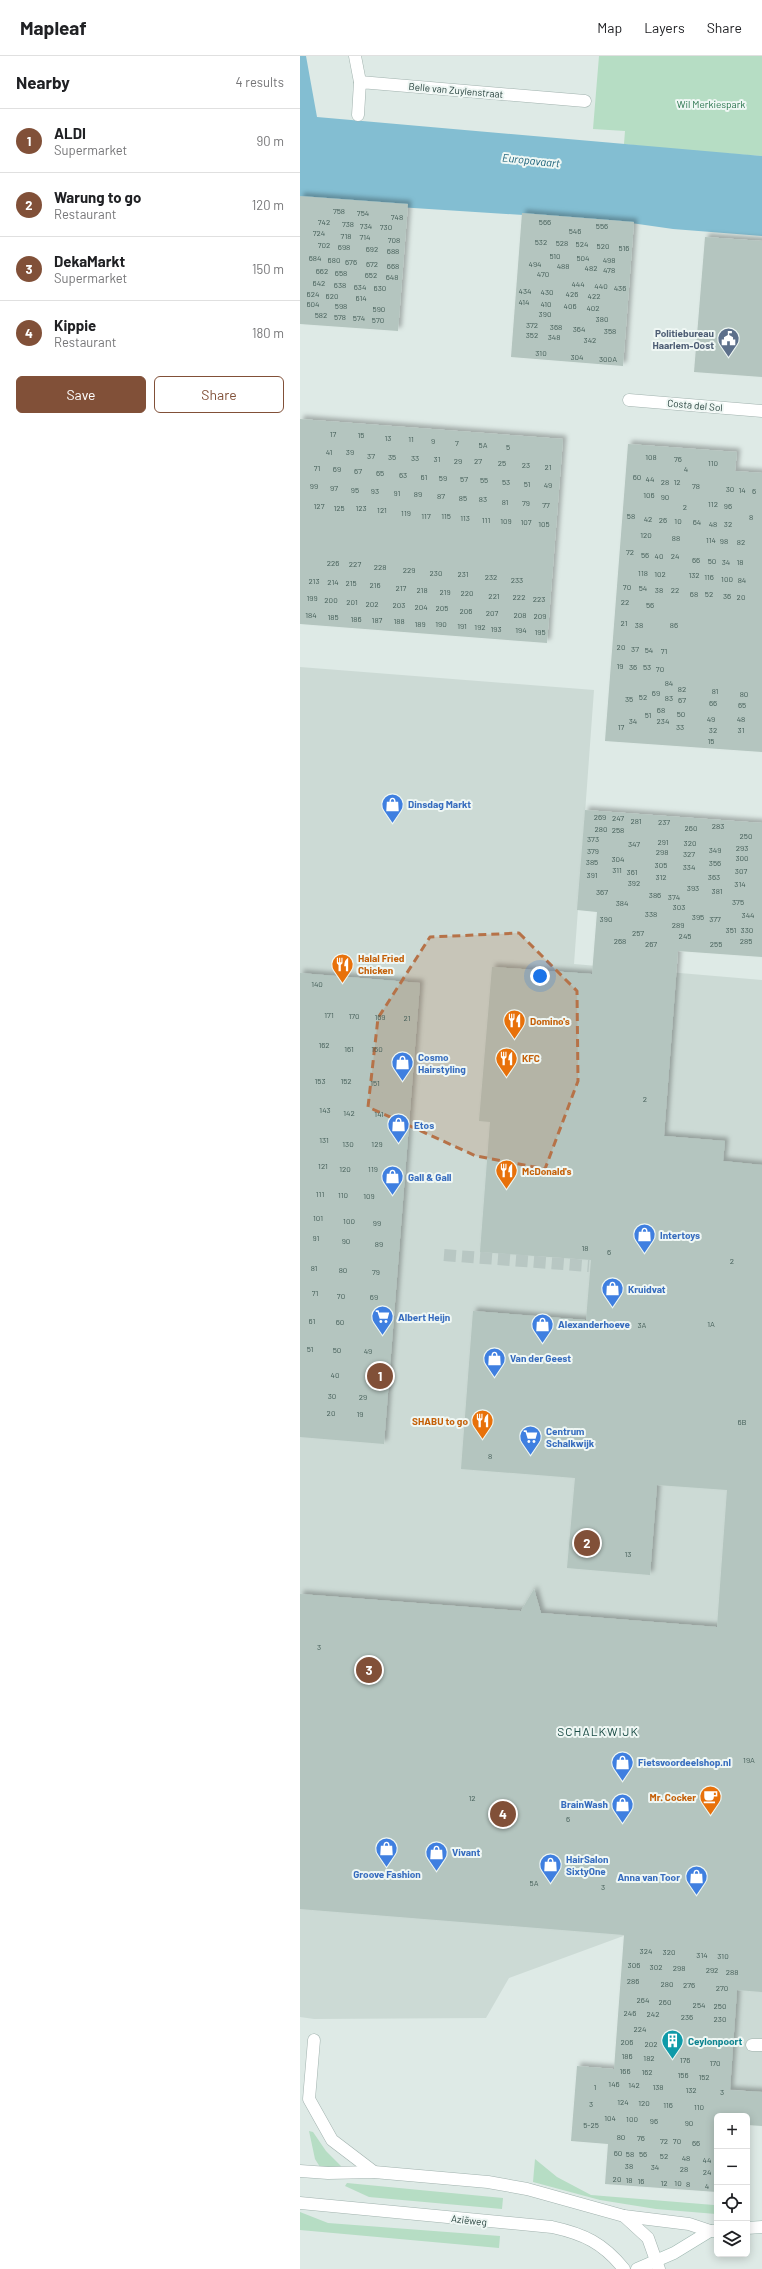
<!DOCTYPE html>
<meta charset="utf-8">
<style>
body{margin:0;font-family:Barlow,sans-serif;background:#f2f2f2;color:#202124}
.controls{position:absolute;right:12px;bottom:12px;display:grid;overflow:hidden;border-radius:6px;box-shadow:0 2px 10px #0003}
.controls button{width:36px;height:36px;display:grid;place-items:center;padding:0;border:0;border-bottom:1px solid #e0e0e0;background:#fff;color:#202124;font:20px sans-serif}
.you{position:absolute;left:240px;top:920px;width:14px;height:14px;margin:-10px;border:3px solid #fff;border-radius:50%;background:#1a73e8;box-shadow:0 0 0 6px #1a73e833}
.badge{display:grid;place-items:center;width:26px;height:26px;border-radius:50%;background:#815038;color:#fff;font-size:13px;font-weight:700}
.pin{position:absolute;translate:-50% -50%;border:2px solid #fff;box-shadow:0 1px 4px #0006}
.list{margin:0;padding:0;list-style:none}
h2{display:flex;justify-content:space-between;align-items:center;height:52px;margin:0;padding:0 16px;font-size:17px}
h2 small{font-size:13px;font-weight:400;color:#757577}
.list li{display:grid;grid-template-columns:26px 1fr auto;gap:12px;align-items:center;box-sizing:border-box;height:64px;padding:0 16px;border-top:1px solid #e0e0e0}
.list b{display:block;font-size:15px;white-space:nowrap}
.list p{margin:0;font-size:13px;white-space:nowrap;color:#757577}
.list em{font-size:13px;font-style:normal;color:#757577}
.actions{display:flex;gap:8px;padding:12px 16px}
.actions a{flex:1;padding:9px 0;border:1px solid #815038;border-radius:6px;text-align:center;font-size:14px;color:#815038}
.actions .main{background:#815038;color:#fff}
.icon{flex:none;width:22px;height:22px;fill:none;stroke:currentColor;stroke-width:2;stroke-linecap:round;stroke-linejoin:round}
.map{position:relative;flex:none;width:462px;height:2213px;overflow:hidden}
header{display:flex;align-items:center;gap:24px;box-sizing:border-box;height:56px;padding:0 20px;background:#fff;border-bottom:1px solid #e0e0e0}
header strong{font-size:19px}
nav{display:flex;gap:22px;margin-inline-start:auto;font-size:14px}
main{display:flex}
aside{flex:1;background:#fff}
.map>svg:first-child{display:block}
.built{fill:#ccdad5}
.green{fill:#b6ddc4}
.water{fill:#83bed2}
.building{fill:#b4c5bf;filter:url(#shadow)}
.lines{fill:none;stroke-linecap:round;stroke-linejoin:round}
.pedestrian-tunnel{stroke:#b8c7c3;stroke-width:12;stroke-dasharray:12 6;stroke-linecap:butt}
.minor-casing{stroke:#a1b2ae;stroke-width:13}
.tertiary-casing{stroke:#a1b2ae;stroke-width:13}
.secondary-casing{stroke:#9db7b0;stroke-width:13}
.minor{stroke:#fff;stroke-width:12}
.tertiary{stroke:#fff;stroke-width:12}
.secondary{stroke:#fff;stroke-width:12}
.marked{fill:#b67248;fill-opacity:0.2;stroke:#b67248;stroke-width:3;stroke-dasharray:8 5;stroke-linejoin:round}
.labels{text-anchor:middle;dominant-baseline:central;stroke-width:4;stroke-linejoin:round;paint-order:stroke}
.number-label{font-size:8px;fill:#445e58}
.street-label{font-size:10px;fill:#1f3b36;stroke:#eff7f4}
.park-label{font-size:10px;fill:#28734c;stroke:#eff7f4}
.service-label{font-size:10px;font-weight:bold;fill:#4e5e75;stroke:#eff7f4;text-anchor:end}
.shop-label{font-size:10px;font-weight:bold;fill:#366cbe;stroke:#eff7f4;text-anchor:start}
.food-label{font-size:10px;font-weight:bold;fill:#c56008;stroke:#eff7f4;text-anchor:start}
.culture-label{font-size:10px;font-weight:bold;fill:#0d838f;stroke:#eff7f4;text-anchor:start}
.water-label{font-size:11px;font-style:italic;fill:#185f78;stroke:#eff7f4}
.quarter-label{font-size:12px;letter-spacing:1px;fill:#1b4d46;stroke:#eff7f4}
</style>
<header>
<strong>Mapleaf</strong>
<nav><a>Map</a><a>Layers</a><a>Share</a></nav>
</header>
<main>
<aside>
<h2>Nearby<small>4 results</small></h2>
<ul class="list">
<li><span class="badge">1</span><div><b>ALDI</b><p>Supermarket</p></div><em>90 m</em></li>
<li><span class="badge">2</span><div><b>Warung to go</b><p>Restaurant</p></div><em>120 m</em></li>
<li><span class="badge">3</span><div><b>DekaMarkt</b><p>Supermarket</p></div><em>150 m</em></li>
<li><span class="badge">4</span><div><b>Kippie</b><p>Restaurant</p></div><em>180 m</em></li>
</ul>
<div class="actions"><a class="main">Save</a><a>Share</a></div>
</aside>
<div class="map">
<svg width="462" height="2213" viewBox="0 0 462 2213">
<defs>
<filter id="shadow"><feDropShadow dx="3.5" dy="-3.5" stdDeviation="2" flood-color="#0004"/></filter>
</defs>
<rect width="100%" height="100%" fill="#deeae6"/>
<polygon class="built" points="0,611 294,634 274,908 462,924 462,2037 422,2032 326,1879 209,1922 186,1962 14,1963 0,1961"/>
<g class="green">
<polygon points="299,0 462,0 462,100 376,94 324,88 325,75 293,73"/>
<polygon points="9,2075 13,2076 26,2095 41,2110 41,2113 20,2111 15,2103"/>
<polygon points="235,2103 257,2121 291,2139 414,2149 416,2158 356,2153 300,2144 233,2126"/>
<polygon points="47,2127 203,2142 202,2153 69,2141 45,2130"/>
<polygon points="0,2156 28,2167 200,2180 199,2192 0,2174"/>
</g>
<polygon class="water" points="0,0 6,0 17,61 462,100 462,180 373,173 317,165 67,149 0,143"/>
<g class="building">
<polygon points="0,140 108,148 98,275 0,268"/>
<polygon points="222,157 334,166 323,310 211,301"/>
<polygon points="405,181 462,185 462,321 394,316"/>
<polygon points="0,363 263,383 247,587 0,568"/>
<polygon points="328,388 437,396 435,415 462,417 462,696 305,685"/>
<polygon points="285,754 462,767 462,901 378,895 364,1080 425,1085 423,1105 462,1109 462,1936 437,1934 430,2034 462,2036 462,2070 447,2069 447,2060 417,2060 417,2136 305,2128 308,2088 271,2085 277,2010 314,2013 324,1879 0,1853 0,1538 221,1555 234,1533 241,1557 417,1571 427,1434 357,1429 350,1519 302,1515 267,1512 275,1422 161,1413 173,1255 286,1264 291,1204 180,1196 190,1066 179,1065 192,911 292,918 297,856 277,854"/>
<polygon points="0,917 120,927 84,1388 0,1381"/>
</g>
<g class="lines">
<polyline class="pedestrian-tunnel" points="144,1199 289,1210"/>
<defs>
<g id="minor">
<polyline points="55,0 60,26"/>
<polyline points="58,59 60,26 285,45"/>
<polyline points="329,344 462,355"/>
<polyline points="14,1984 9,2043 32,2084 74,2116"/>
<polyline points="452,1989 462,1989"/>
</g>
<g id="tertiary">
<polyline points="0,2115 28,2117 74,2116 188,2126 227,2133 324,2160 389,2168 410,2175"/>
<path d="M0,2147l252,24c32,7 51,16 72,42"/>
<polyline points="324,2160 348,2182 359,2213"/>
</g>
<g id="secondary">
<polyline points="447,2172 462,2171"/>
<polyline points="337,2213 374,2197 410,2175 417,2175"/>
</g>
</defs>
<use href="#minor" class="minor-casing"/>
<use href="#tertiary" class="tertiary-casing"/>
<use href="#secondary" class="secondary-casing"/>
<use href="#minor" class="minor"/>
<use href="#tertiary" class="tertiary"/>
<use href="#secondary" class="secondary"/>
</g>
<path class="marked" d="M219,877l58,58 1,90 -33,88 -69,-13 -108,-49 10,-89 52,-81z"/>
<defs>
<symbol id="civic-pin" viewBox="-11 -11 22 30"><path d="M0 17L-7.5 6A9.5 9.5 0 1 1 7.5 6Z" fill="#5c6f8a" stroke="#eff7f4"/><path d="M-.6-6.5H3V-4.5H.6V-3L4-1V1h2V6H-6V1h2V-1L-.6-3ZM-1.2 2.5V6h2.4V2.5Z" fill="#fff"/></symbol>
<symbol id="shop-pin" viewBox="-11 -11 22 30"><path d="M0 17L-7.5 6A9.5 9.5 0 1 1 7.5 6Z" fill="#3f7fe0" stroke="#eff7f4"/><path d="M-5-2.5h2.3a2.7 3.5 0 0 1 5.4 0H5L5.5 6h-11ZM-1.5-2.5h3a1.5 2.3 0 0 0-3 0Z" fill="#fff"/></symbol>
<symbol id="restaurant-pin" viewBox="-11 -11 22 30"><path d="M0 17L-7.5 6A9.5 9.5 0 1 1 7.5 6Z" fill="#e8710a" stroke="#eff7f4"/><path d="M-5-6h1v4h1v-4h1v4h1v-4h1v5L-1.5 .5V6h-2V.5L-5-1ZM5-6V6H3V1.5H1.5Q1.5-4 5-6Z" fill="#fff"/></symbol>
<symbol id="supermarket-pin" viewBox="-11 -11 22 30"><path d="M0 17L-7.5 6A9.5 9.5 0 1 1 7.5 6Z" fill="#3f7fe0" stroke="#eff7f4"/><path d="M-6-5.5h2.5l.6 2H6L4.5 2H-2.5L-4.4-4H-6ZM-1.5 3.2a1.3 1.3 0 1 0 .1 0ZM3 3.2a1.3 1.3 0 1 0 .1 0Z" fill="#fff"/></symbol>
<symbol id="cafe-pin" viewBox="-11 -11 22 30"><path d="M0 17L-7.5 6A9.5 9.5 0 1 1 7.5 6Z" fill="#e8710a" stroke="#eff7f4"/><path d="M-5.5-4.5H6V0H3Q3 3.5 0 3.5H-2.5Q-5.5 3.5-5.5 0ZM3-3.2v2h1.7v-2ZM-6 4.5H4V6H-6Z" fill="#fff"/></symbol>
<symbol id="building-pin" viewBox="-11 -11 22 30"><path d="M0 17L-7.5 6A9.5 9.5 0 1 1 7.5 6Z" fill="#0f9aa8" stroke="#eff7f4"/><path d="M-4-6H4V6H1V3H-1V6H-4ZM-2.5-4.3h1.7v1.8h-1.7ZM.8-4.3h1.7v1.8H.8ZM-2.5-1h1.7V.8h-1.7ZM.8-1h1.7V.8H.8Z" fill="#fff"/></symbol>
</defs>
<g fill-rule="evenodd">
<use href="#civic-pin" x="416" y="270" width="25" height="34"/>
<use href="#shop-pin" x="80" y="736" width="25" height="34"/>
<use href="#restaurant-pin" x="30" y="896" width="25" height="34"/>
<use href="#restaurant-pin" x="202" y="952" width="25" height="34"/>
<use href="#restaurant-pin" x="194" y="990" width="25" height="34"/>
<use href="#shop-pin" x="90" y="994" width="25" height="34"/>
<use href="#shop-pin" x="86" y="1056" width="25" height="34"/>
<use href="#restaurant-pin" x="194" y="1102" width="25" height="34"/>
<use href="#shop-pin" x="80" y="1108" width="25" height="34"/>
<use href="#shop-pin" x="332" y="1166" width="25" height="34"/>
<use href="#shop-pin" x="300" y="1220" width="25" height="34"/>
<use href="#supermarket-pin" x="70" y="1248" width="25" height="34"/>
<use href="#shop-pin" x="230" y="1256" width="25" height="34"/>
<use href="#shop-pin" x="182" y="1290" width="25" height="34"/>
<use href="#restaurant-pin" x="170" y="1352" width="25" height="34"/>
<use href="#supermarket-pin" x="218" y="1368" width="25" height="34"/>
<use href="#shop-pin" x="310" y="1694" width="25" height="34"/>
<use href="#cafe-pin" x="398" y="1728" width="25" height="34"/>
<use href="#shop-pin" x="310" y="1736" width="25" height="34"/>
<use href="#shop-pin" x="74" y="1780" width="25" height="34"/>
<use href="#shop-pin" x="124" y="1784" width="25" height="34"/>
<use href="#shop-pin" x="238" y="1796" width="25" height="34"/>
<use href="#shop-pin" x="384" y="1808" width="25" height="34"/>
<use href="#building-pin" x="360" y="1972" width="25" height="34"/>
</g>
<g class="labels">
<g class="number-label">
<text x="39" y="155">758</text>
<text x="63" y="157">754</text>
<text x="97" y="161">748</text>
<text x="24" y="166">742</text>
<text x="245" y="166">566</text>
<text x="48" y="168">738</text>
<text x="66" y="170">734</text>
<text x="302" y="170">556</text>
<text x="86" y="171">730</text>
<text x="275" y="175">546</text>
<text x="19" y="177">724</text>
<text x="46" y="180">718</text>
<text x="65" y="181">714</text>
<text x="94" y="184">708</text>
<text x="241" y="186">532</text>
<text x="262" y="187">528</text>
<text x="282" y="188">524</text>
<text x="24" y="189">702</text>
<text x="303" y="190">520</text>
<text x="44" y="191">698</text>
<text x="324" y="192">516</text>
<text x="72" y="193">692</text>
<text x="93" y="195">688</text>
<text x="255" y="200">510</text>
<text x="15" y="202">684</text>
<text x="283" y="202">504</text>
<text x="34" y="204">680</text>
<text x="309" y="204">498</text>
<text x="51" y="206">676</text>
<text x="72" y="208">672</text>
<text x="235" y="208">494</text>
<text x="93" y="210">668</text>
<text x="263" y="210">488</text>
<text x="291" y="212">482</text>
<text x="309" y="214">478</text>
<text x="22" y="215">662</text>
<text x="41" y="217">658</text>
<text x="243" y="218">470</text>
<text x="71" y="219">652</text>
<text x="92" y="221">648</text>
<text x="19" y="227">642</text>
<text x="278" y="228">444</text>
<text x="40" y="229">638</text>
<text x="301" y="230">440</text>
<text x="60" y="231">634</text>
<text x="80" y="232">630</text>
<text x="320" y="232">436</text>
<text x="225" y="235">434</text>
<text x="247" y="236">430</text>
<text x="13" y="238">624</text>
<text x="272" y="238">426</text>
<text x="32" y="240">620</text>
<text x="294" y="240">422</text>
<text x="61" y="242">614</text>
<text x="224" y="246">414</text>
<text x="13" y="248">604</text>
<text x="246" y="248">410</text>
<text x="41" y="250">598</text>
<text x="270" y="250">406</text>
<text x="293" y="252">402</text>
<text x="79" y="253">590</text>
<text x="245" y="258">390</text>
<text x="21" y="259">582</text>
<text x="40" y="261">578</text>
<text x="59" y="262">574</text>
<text x="302" y="263">380</text>
<text x="78" y="264">570</text>
<text x="232" y="269">372</text>
<text x="256" y="271">368</text>
<text x="279" y="273">364</text>
<text x="310" y="275">358</text>
<text x="232" y="279">352</text>
<text x="254" y="281">348</text>
<text x="290" y="284">342</text>
<text x="241" y="297">310</text>
<text x="277" y="301">304</text>
<text x="308" y="303">300A</text>
<text x="33" y="378">17</text>
<text x="61" y="379">15</text>
<text x="88" y="382">13</text>
<text x="111" y="383">11</text>
<text x="133" y="385">9</text>
<text x="157" y="387">7</text>
<text x="183" y="389">5A</text>
<text x="208" y="391">5</text>
<text x="29" y="396">41</text>
<text x="50" y="396">39</text>
<text x="71" y="400">37</text>
<text x="92" y="401">35</text>
<text x="351" y="401">108</text>
<text x="115" y="402">33</text>
<text x="137" y="403">31</text>
<text x="378" y="403">76</text>
<text x="158" y="405">29</text>
<text x="178" y="405">27</text>
<text x="202" y="407">25</text>
<text x="413" y="407">110</text>
<text x="226" y="409">23</text>
<text x="248" y="411">21</text>
<text x="17" y="412">71</text>
<text x="37" y="413">69</text>
<text x="386" y="413">4</text>
<text x="58" y="415">67</text>
<text x="80" y="417">65</text>
<text x="103" y="419">63</text>
<text x="124" y="421">61</text>
<text x="337" y="421">60</text>
<text x="143" y="422">59</text>
<text x="164" y="423">57</text>
<text x="350" y="423">44</text>
<text x="184" y="424">55</text>
<text x="206" y="426">53</text>
<text x="365" y="426">28</text>
<text x="377" y="426">12</text>
<text x="227" y="428">51</text>
<text x="248" y="429">49</text>
<text x="14" y="430">99</text>
<text x="396" y="430">78</text>
<text x="34" y="432">97</text>
<text x="430" y="433">30</text>
<text x="55" y="434">95</text>
<text x="442" y="434">14</text>
<text x="75" y="435">93</text>
<text x="454" y="435">6</text>
<text x="97" y="437">91</text>
<text x="118" y="438">89</text>
<text x="349" y="439">106</text>
<text x="141" y="440">87</text>
<text x="365" y="441">90</text>
<text x="163" y="442">85</text>
<text x="183" y="443">83</text>
<text x="205" y="446">81</text>
<text x="226" y="447">79</text>
<text x="413" y="448">112</text>
<text x="246" y="449">77</text>
<text x="19" y="450">127</text>
<text x="428" y="450">96</text>
<text x="385" y="451">2</text>
<text x="39" y="452">125</text>
<text x="61" y="452">123</text>
<text x="82" y="454">121</text>
<text x="106" y="457">119</text>
<text x="126" y="460">117</text>
<text x="146" y="460">115</text>
<text x="331" y="460">58</text>
<text x="451" y="461">8</text>
<text x="165" y="462">113</text>
<text x="348" y="463">42</text>
<text x="186" y="464">111</text>
<text x="363" y="464">26</text>
<text x="206" y="465">109</text>
<text x="378" y="465">10</text>
<text x="226" y="466">107</text>
<text x="397" y="466">64</text>
<text x="244" y="468">105</text>
<text x="413" y="468">48</text>
<text x="428" y="468">32</text>
<text x="346" y="479">120</text>
<text x="376" y="482">88</text>
<text x="411" y="484">114</text>
<text x="424" y="485">98</text>
<text x="441" y="486">82</text>
<text x="330" y="496">72</text>
<text x="345" y="499">56</text>
<text x="359" y="500">40</text>
<text x="375" y="500">24</text>
<text x="396" y="504">66</text>
<text x="412" y="505">50</text>
<text x="426" y="506">34</text>
<text x="440" y="506">18</text>
<text x="33" y="507">226</text>
<text x="55" y="508">227</text>
<text x="80" y="511">228</text>
<text x="109" y="514">229</text>
<text x="136" y="517">230</text>
<text x="343" y="517">118</text>
<text x="163" y="518">231</text>
<text x="360" y="518">102</text>
<text x="394" y="519">132</text>
<text x="191" y="521">232</text>
<text x="409" y="521">116</text>
<text x="427" y="523">100</text>
<text x="217" y="524">233</text>
<text x="442" y="524">84</text>
<text x="14" y="525">213</text>
<text x="33" y="526">214</text>
<text x="51" y="527">215</text>
<text x="75" y="529">216</text>
<text x="327" y="531">70</text>
<text x="101" y="532">217</text>
<text x="343" y="532">54</text>
<text x="122" y="534">218</text>
<text x="359" y="534">38</text>
<text x="375" y="534">22</text>
<text x="145" y="536">219</text>
<text x="167" y="537">220</text>
<text x="394" y="538">68</text>
<text x="409" y="538">52</text>
<text x="194" y="540">221</text>
<text x="427" y="540">36</text>
<text x="219" y="541">222</text>
<text x="441" y="541">20</text>
<text x="12" y="542">199</text>
<text x="239" y="543">223</text>
<text x="31" y="544">200</text>
<text x="52" y="546">201</text>
<text x="325" y="546">22</text>
<text x="72" y="548">202</text>
<text x="99" y="549">203</text>
<text x="350" y="549">56</text>
<text x="121" y="551">204</text>
<text x="142" y="552">205</text>
<text x="166" y="555">206</text>
<text x="192" y="557">207</text>
<text x="11" y="559">184</text>
<text x="220" y="559">208</text>
<text x="240" y="560">209</text>
<text x="33" y="561">185</text>
<text x="56" y="563">186</text>
<text x="77" y="564">187</text>
<text x="99" y="565">188</text>
<text x="324" y="567">21</text>
<text x="120" y="568">189</text>
<text x="141" y="568">190</text>
<text x="339" y="569">38</text>
<text x="374" y="569">86</text>
<text x="162" y="570">191</text>
<text x="180" y="571">192</text>
<text x="196" y="573">193</text>
<text x="221" y="574">194</text>
<text x="240" y="576">195</text>
<text x="321" y="591">20</text>
<text x="335" y="593">37</text>
<text x="349" y="594">54</text>
<text x="364" y="595">71</text>
<text x="320" y="610">19</text>
<text x="333" y="611">36</text>
<text x="347" y="611">53</text>
<text x="360" y="613">70</text>
<text x="369" y="627">84</text>
<text x="382" y="633">82</text>
<text x="415" y="635">81</text>
<text x="356" y="637">69</text>
<text x="444" y="638">80</text>
<text x="343" y="641">52</text>
<text x="369" y="642">83</text>
<text x="329" y="643">35</text>
<text x="382" y="644">67</text>
<text x="413" y="647">66</text>
<text x="442" y="649">65</text>
<text x="361" y="654">68</text>
<text x="381" y="658">50</text>
<text x="348" y="659">51</text>
<text x="411" y="663">49</text>
<text x="441" y="663">48</text>
<text x="333" y="665">34</text>
<text x="363" y="665">234</text>
<text x="321" y="671">17</text>
<text x="380" y="671">33</text>
<text x="413" y="674">32</text>
<text x="441" y="674">31</text>
<text x="411" y="685">15</text>
<text x="300" y="761">269</text>
<text x="318" y="762">247</text>
<text x="336" y="765">281</text>
<text x="364" y="766">237</text>
<text x="418" y="770">283</text>
<text x="391" y="772">260</text>
<text x="301" y="773">280</text>
<text x="318" y="774">258</text>
<text x="446" y="780">250</text>
<text x="293" y="783">373</text>
<text x="363" y="786">291</text>
<text x="390" y="787">320</text>
<text x="334" y="788">347</text>
<text x="442" y="792">293</text>
<text x="415" y="794">349</text>
<text x="293" y="795">379</text>
<text x="362" y="796">298</text>
<text x="389" y="798">327</text>
<text x="442" y="802">300</text>
<text x="318" y="803">304</text>
<text x="292" y="806">385</text>
<text x="415" y="807">356</text>
<text x="361" y="809">305</text>
<text x="389" y="811">334</text>
<text x="317" y="814">311</text>
<text x="441" y="815">307</text>
<text x="332" y="816">361</text>
<text x="292" y="819">391</text>
<text x="361" y="821">312</text>
<text x="414" y="821">363</text>
<text x="334" y="827">392</text>
<text x="440" y="828">314</text>
<text x="393" y="832">393</text>
<text x="417" y="835">381</text>
<text x="302" y="836">367</text>
<text x="355" y="839">386</text>
<text x="374" y="841">374</text>
<text x="438" y="846">375</text>
<text x="322" y="847">384</text>
<text x="379" y="851">303</text>
<text x="351" y="858">338</text>
<text x="448" y="859">344</text>
<text x="398" y="861">395</text>
<text x="306" y="863">390</text>
<text x="415" y="863">377</text>
<text x="378" y="869">289</text>
<text x="431" y="874">351</text>
<text x="447" y="874">330</text>
<text x="338" y="877">257</text>
<text x="385" y="880">245</text>
<text x="320" y="885">268</text>
<text x="446" y="885">285</text>
<text x="351" y="888">267</text>
<text x="416" y="888">255</text>
<text x="17" y="928">140</text>
<text x="29" y="959">171</text>
<text x="54" y="960">170</text>
<text x="80" y="961">169</text>
<text x="107" y="962">21</text>
<text x="24" y="989">162</text>
<text x="49" y="993">161</text>
<text x="77" y="993">160</text>
<text x="20" y="1025">153</text>
<text x="46" y="1025">152</text>
<text x="75" y="1027">151</text>
<text x="345" y="1043">2</text>
<text x="25" y="1054">143</text>
<text x="49" y="1057">142</text>
<text x="79" y="1058">141</text>
<text x="24" y="1084">131</text>
<text x="48" y="1088">130</text>
<text x="77" y="1088">129</text>
<text x="23" y="1110">121</text>
<text x="45" y="1113">120</text>
<text x="73" y="1113">119</text>
<text x="20" y="1138">111</text>
<text x="43" y="1139">110</text>
<text x="69" y="1140">109</text>
<text x="18" y="1162">101</text>
<text x="49" y="1165">100</text>
<text x="77" y="1167">99</text>
<text x="16" y="1182">91</text>
<text x="46" y="1185">90</text>
<text x="79" y="1188">89</text>
<text x="285" y="1192">18</text>
<text x="309" y="1196">6</text>
<text x="432" y="1205">2</text>
<text x="14" y="1212">81</text>
<text x="43" y="1214">80</text>
<text x="76" y="1216">79</text>
<text x="15" y="1237">71</text>
<text x="41" y="1240">70</text>
<text x="74" y="1241">69</text>
<text x="12" y="1265">61</text>
<text x="40" y="1266">60</text>
<text x="411" y="1268">1A</text>
<text x="342" y="1269">3A</text>
<text x="10" y="1293">51</text>
<text x="37" y="1294">50</text>
<text x="68" y="1295">49</text>
<text x="35" y="1319">40</text>
<text x="32" y="1340">30</text>
<text x="63" y="1341">29</text>
<text x="31" y="1357">20</text>
<text x="60" y="1358">19</text>
<text x="442" y="1366">6B</text>
<text x="190" y="1400">8</text>
<text x="328" y="1498">13</text>
<text x="19" y="1591">3</text>
<text x="449" y="1704">19A</text>
<text x="172" y="1742">12</text>
<text x="268" y="1763">6</text>
<text x="234" y="1827">5A</text>
<text x="303" y="1831">3</text>
<text x="346" y="1895">324</text>
<text x="369" y="1896">320</text>
<text x="402" y="1899">314</text>
<text x="423" y="1900">310</text>
<text x="334" y="1909">306</text>
<text x="356" y="1911">302</text>
<text x="379" y="1912">298</text>
<text x="412" y="1914">292</text>
<text x="432" y="1916">288</text>
<text x="333" y="1925">286</text>
<text x="367" y="1928">280</text>
<text x="389" y="1929">276</text>
<text x="422" y="1932">270</text>
<text x="343" y="1944">264</text>
<text x="365" y="1946">260</text>
<text x="399" y="1949">254</text>
<text x="420" y="1950">250</text>
<text x="330" y="1957">246</text>
<text x="353" y="1958">242</text>
<text x="387" y="1961">236</text>
<text x="420" y="1963">230</text>
<text x="340" y="1973">224</text>
<text x="327" y="1986">206</text>
<text x="351" y="1988">202</text>
<text x="327" y="2000">186</text>
<text x="349" y="2002">182</text>
<text x="385" y="2004">176</text>
<text x="415" y="2007">170</text>
<text x="325" y="2015">166</text>
<text x="347" y="2016">162</text>
<text x="383" y="2019">156</text>
<text x="404" y="2021">152</text>
<text x="314" y="2028">146</text>
<text x="334" y="2029">142</text>
<text x="295" y="2031">1</text>
<text x="358" y="2031">138</text>
<text x="391" y="2034">132</text>
<text x="422" y="2036">3</text>
<text x="323" y="2046">124</text>
<text x="344" y="2047">120</text>
<text x="291" y="2048">3</text>
<text x="368" y="2049">116</text>
<text x="399" y="2051">110</text>
<text x="310" y="2062">104</text>
<text x="332" y="2063">100</text>
<text x="354" y="2065">96</text>
<text x="389" y="2067">90</text>
<text x="291" y="2069">5-25</text>
<text x="321" y="2081">80</text>
<text x="341" y="2082">76</text>
<text x="364" y="2085">72</text>
<text x="377" y="2085">70</text>
<text x="396" y="2087">66</text>
<text x="318" y="2097">60</text>
<text x="330" y="2098">58</text>
<text x="343" y="2098">56</text>
<text x="364" y="2100">52</text>
<text x="386" y="2102">48</text>
<text x="407" y="2104">44</text>
<text x="329" y="2110">38</text>
<text x="355" y="2111">34</text>
<text x="384" y="2113">28</text>
<text x="407" y="2116">24</text>
<text x="317" y="2123">20</text>
<text x="329" y="2124">18</text>
<text x="341" y="2125">16</text>
<text x="364" y="2127">12</text>
<text x="378" y="2127">10</text>
<text x="388" y="2128">8</text>
<text x="407" y="2130">4</text>
</g>
<g class="street-label">
<text transform="translate(156 34) rotate(5)">Belle van Zuylenstraat</text>
<text transform="translate(395 349) rotate(5)">Costa del Sol</text>
<text transform="translate(169 2164) rotate(6)">Aziëweg</text>
</g>
<g class="park-label">
<text x="411" y="48">Wil Merkiespark</text>
</g>
<g class="service-label">
<text x="414" y="277">Politiebureau<tspan x="414" dy="12">Haarlem-Oost</tspan></text>
</g>
<g class="shop-label">
<text x="108" y="748">Dinsdag Markt</text>
<text x="118" y="1001">Cosmo<tspan x="118" dy="12">Hairstyling</tspan></text>
<text x="114" y="1069">Etos</text>
<text x="108" y="1121">Gall &amp; Gall</text>
<text x="360" y="1179">Intertoys</text>
<text x="328" y="1233">Kruidvat</text>
<text x="98" y="1261">Albert Heijn</text>
<text x="258" y="1268">Alexanderhoeve</text>
<text x="210" y="1302">Van der Geest</text>
<text x="246" y="1375">Centrum<tspan x="246" dy="12">Schalkwijk</tspan></text>
<text x="338" y="1706">Fietsvoordeelshop.nl</text>
<text x="308" y="1748" text-anchor="end">BrainWash</text>
<text x="152" y="1796">Vivant</text>
<text x="266" y="1803">HairSalon<tspan x="266" dy="12">SixtyOne</tspan></text>
<text x="87" y="1818" text-anchor="middle">Groove Fashion</text>
<text x="380" y="1821" text-anchor="end">Anna van Toor</text>
</g>
<g class="food-label">
<text x="58" y="902">Halal Fried<tspan x="58" dy="12">Chicken</tspan></text>
<text x="230" y="965">Domino's</text>
<text x="222" y="1002">KFC</text>
<text x="222" y="1115">McDonald's</text>
<text x="168" y="1365" text-anchor="end">SHABU to go</text>
<text x="396" y="1741" text-anchor="end">Mr. Cocker</text>
</g>
<g class="culture-label">
<text x="388" y="1985">Ceylonpoort</text>
</g>
<g class="water-label">
<text transform="translate(231 104) rotate(6)">Europavaart</text>
</g>
<g class="quarter-label">
<text x="298" y="1675">SCHALKWIJK</text>
</g>
</g>
</svg>
<div class="controls">
<button>+</button>
<button>−</button>
<button><svg class="icon" aria-label="locate" viewBox="0 0 24 24"><circle cx="12" cy="12" r="6"/><path d="M12 2v4M12 18v4M2 12h4M18 12h4"/></svg></button>
<button><svg class="icon" aria-label="layers" viewBox="0 0 24 24"><path d="M12 4l9 5-9 5-9-5zM3 14l9 5 9-5"/></svg></button>
</div>
<div class="you"></div>
<div class="pin badge" style="left:80px;top:1320px">1</div>
<div class="pin badge" style="left:287px;top:1487px">2</div>
<div class="pin badge" style="left:69px;top:1614px">3</div>
<div class="pin badge" style="left:203px;top:1758px">4</div>
</div>
</main>
